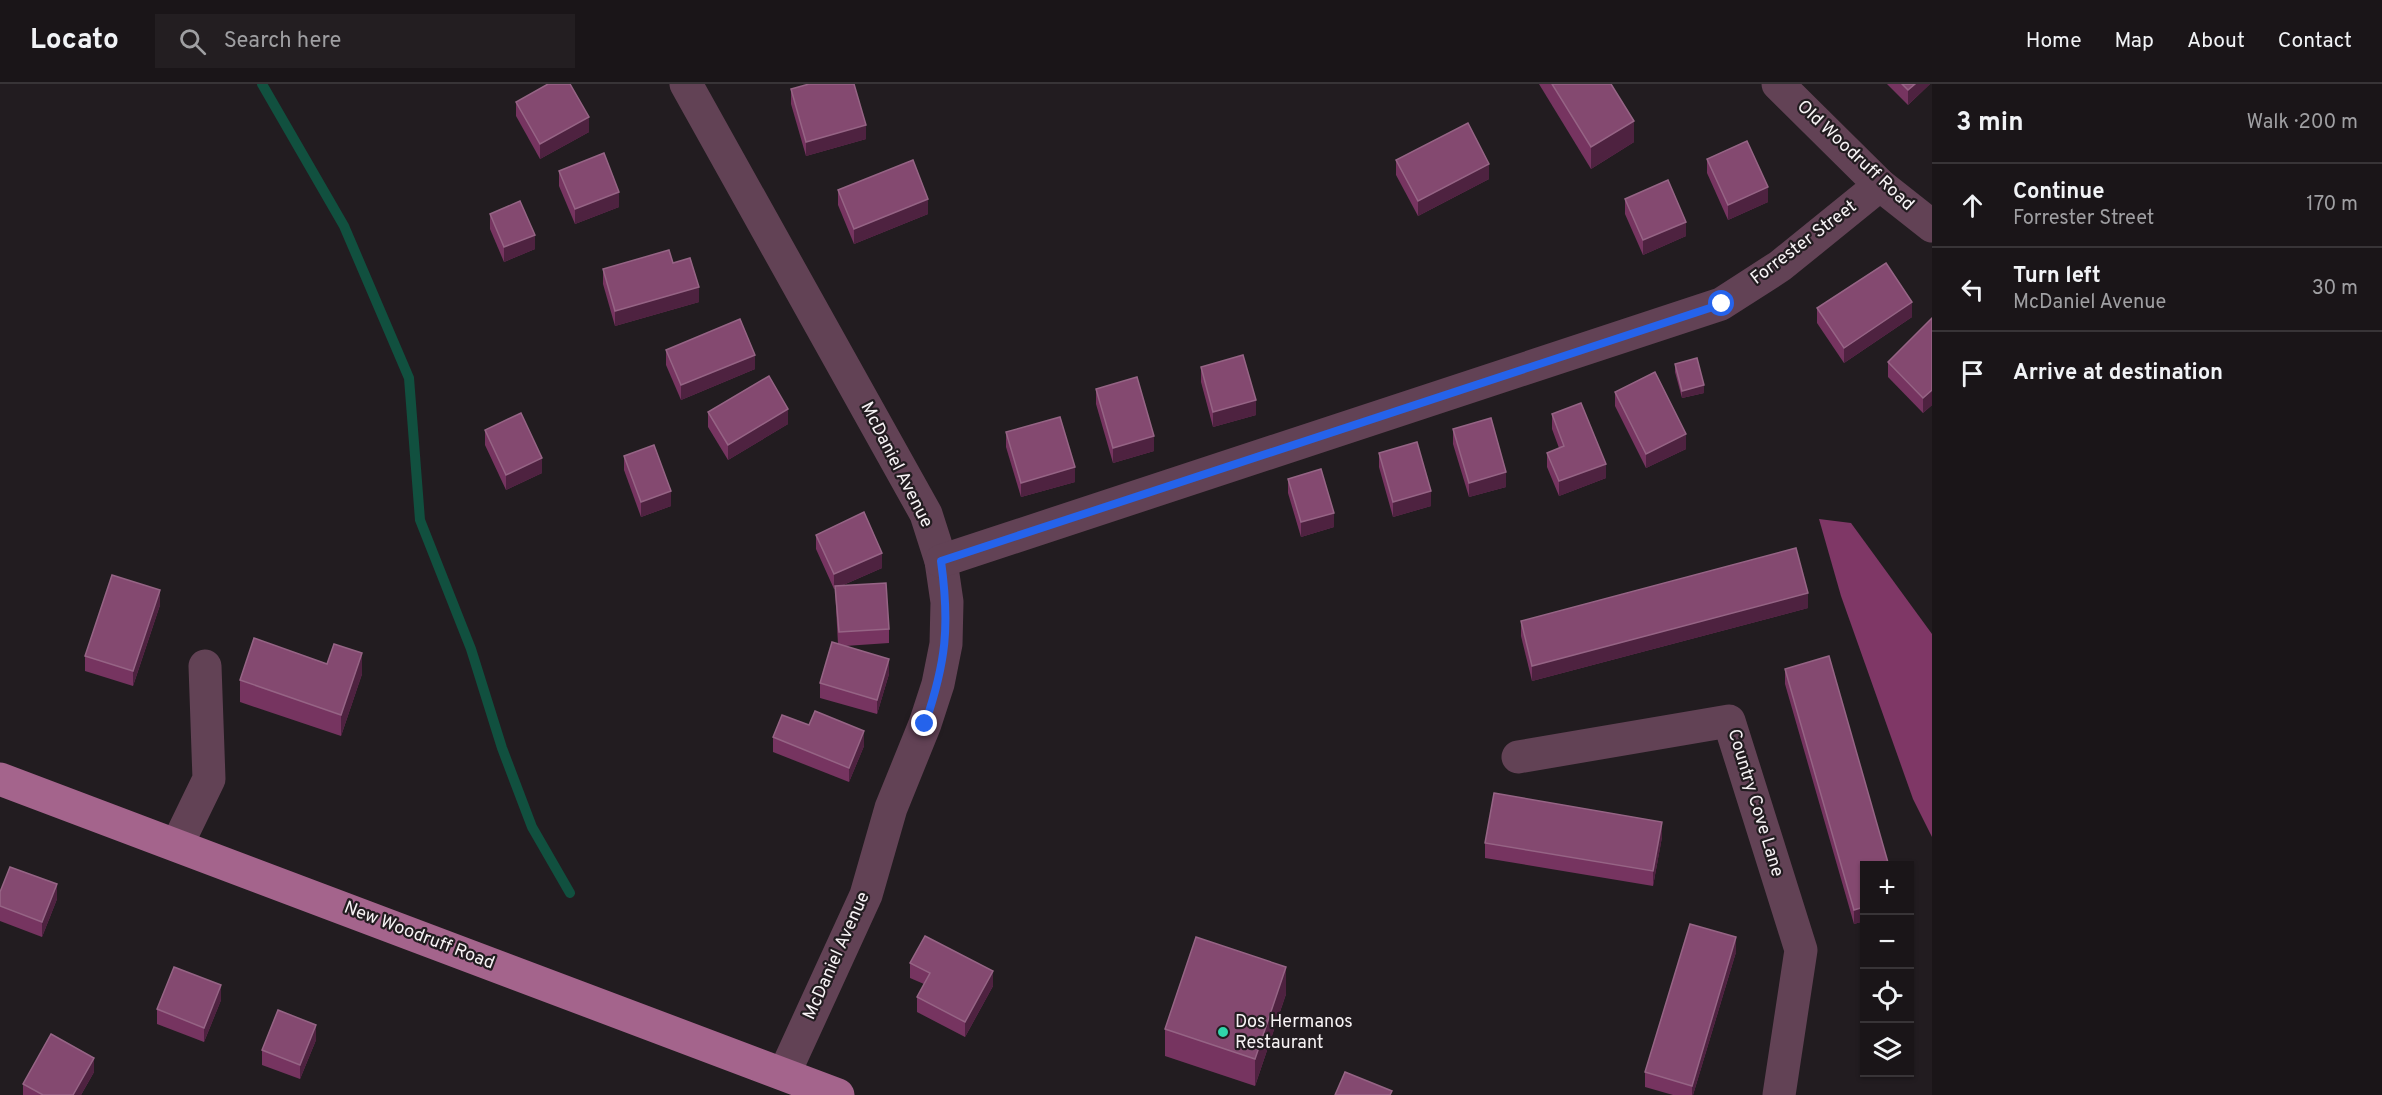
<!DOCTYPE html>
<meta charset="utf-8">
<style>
body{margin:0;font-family:Overpass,sans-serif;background:#231e21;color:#f1f3f6}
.controls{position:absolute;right:18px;bottom:18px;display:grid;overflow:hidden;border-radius:0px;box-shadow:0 2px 4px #0004}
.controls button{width:54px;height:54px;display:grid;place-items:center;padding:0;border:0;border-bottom:2px solid #383437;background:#1a1518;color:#f1f3f6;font:30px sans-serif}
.stop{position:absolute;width:18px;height:18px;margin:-14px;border:4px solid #2563eb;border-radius:50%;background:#fff}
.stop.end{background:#2563eb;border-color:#fff;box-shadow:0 2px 6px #0008}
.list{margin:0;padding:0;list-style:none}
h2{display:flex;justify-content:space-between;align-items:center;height:78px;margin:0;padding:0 24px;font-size:26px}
h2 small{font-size:20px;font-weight:400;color:#9f9fa2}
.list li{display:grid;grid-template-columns:39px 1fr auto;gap:18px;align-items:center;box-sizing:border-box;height:84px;padding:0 24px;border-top:2px solid #383437}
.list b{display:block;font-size:22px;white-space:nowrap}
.list p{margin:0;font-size:20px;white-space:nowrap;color:#9f9fa2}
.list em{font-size:20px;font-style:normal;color:#9f9fa2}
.icon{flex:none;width:33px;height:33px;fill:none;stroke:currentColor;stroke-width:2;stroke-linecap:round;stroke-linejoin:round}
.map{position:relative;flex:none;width:1932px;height:1011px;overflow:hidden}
header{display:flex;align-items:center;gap:36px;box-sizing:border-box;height:84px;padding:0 30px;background:#1a1518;border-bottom:2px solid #383437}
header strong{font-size:28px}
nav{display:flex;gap:33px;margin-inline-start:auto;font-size:21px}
.search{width:420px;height:54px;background:#231e21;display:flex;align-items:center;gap:15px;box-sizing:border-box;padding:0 21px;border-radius:0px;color:#9f9fa2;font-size:22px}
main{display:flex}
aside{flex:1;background:#1a1518}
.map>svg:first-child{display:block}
.forest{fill:#7f3766}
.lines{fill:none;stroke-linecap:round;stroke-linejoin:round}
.stream{stroke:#11503f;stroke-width:10}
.minor{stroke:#624255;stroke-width:33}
.major{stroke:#a4648c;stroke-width:33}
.wall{fill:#763460}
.shaded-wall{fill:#4e2240}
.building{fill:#844970;stroke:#966485;stroke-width:1.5}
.route{stroke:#2563eb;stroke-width:8}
.poi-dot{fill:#30d4aa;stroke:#221c20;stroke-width:2}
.labels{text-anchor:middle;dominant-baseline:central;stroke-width:4.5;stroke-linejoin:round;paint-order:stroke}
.street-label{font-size:18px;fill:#f7f3f5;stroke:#221c20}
.poi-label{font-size:18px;fill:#f7f3f5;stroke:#221c20;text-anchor:start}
</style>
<header>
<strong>Locato</strong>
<div class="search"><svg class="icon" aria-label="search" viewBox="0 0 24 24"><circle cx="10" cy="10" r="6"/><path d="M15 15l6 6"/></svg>Search here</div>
<nav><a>Home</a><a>Map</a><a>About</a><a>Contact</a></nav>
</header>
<main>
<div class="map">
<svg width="1932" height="1011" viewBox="0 0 1932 1011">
<rect width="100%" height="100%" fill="#221c20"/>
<polygon class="forest" points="1819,435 1851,439 1932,550 1932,753 1913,715 1841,512"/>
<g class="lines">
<polyline class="stream" points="262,0 344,142 409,294 420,436 471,565 502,664 532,743 570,809"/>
<g class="minor">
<polyline points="686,0 926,430 941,477 947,518 946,560 938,600 925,640 891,724 866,811 784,990"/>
<polyline points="1778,0 1880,101 1932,142"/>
<polyline points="941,477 1721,220 1780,182 1880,101"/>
<polyline points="1518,673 1729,637 1801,866 1779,1011"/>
<polyline points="177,761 209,695 205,582"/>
</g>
<polyline class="major" points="0,695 838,1011"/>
</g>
<g class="wall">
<polygon points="1539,0 1611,0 1634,58 1591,85"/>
<polygon points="1887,0 1930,0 1908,21"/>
<polygon points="791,5 866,55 806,72 791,20"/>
<polygon points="516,18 589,48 540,75 516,32"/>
<polygon points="1707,75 1768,118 1728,136 1707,89"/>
<polygon points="1396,76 1489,95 1418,132 1396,91"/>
<polygon points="559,87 619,123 575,140 559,102"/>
<polygon points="838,106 928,130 854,160 838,121"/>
<polygon points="1625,115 1686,152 1643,171 1625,130"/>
<polygon points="490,130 535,165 504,178 490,145"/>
<polygon points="673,179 699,218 615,242 603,200 603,185"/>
<polygon points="1817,224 1912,233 1844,279 1817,239"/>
<polygon points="1932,234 1932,321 1923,329 1888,293 1888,278"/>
<polygon points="666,266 755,285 681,316 666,281"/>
<polygon points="1675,280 1704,309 1682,314 1675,288"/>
<polygon points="1201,283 1256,331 1213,343 1201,298"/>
<polygon points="1096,305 1154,367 1113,379 1096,320"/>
<polygon points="1615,308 1686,365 1646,384 1615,322"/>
<polygon points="708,328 788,340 728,376 708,343"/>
<polygon points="1552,330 1606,394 1559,412 1547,383 1547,369 1559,364 1552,345"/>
<polygon points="1453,345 1506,403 1469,413 1453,360"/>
<polygon points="485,346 542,389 506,406 485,361"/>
<polygon points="1006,348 1075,398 1021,413 1006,363"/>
<polygon points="1379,369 1431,422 1393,433 1379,383"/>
<polygon points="624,372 671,422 641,433 624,386"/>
<polygon points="1288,395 1334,443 1301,453 1288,409"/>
<polygon points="816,451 882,484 841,502 889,545 889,559 845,562 889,590 877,630 820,614 820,599 838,560 835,505 834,505 816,465"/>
<polygon points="160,521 133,602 85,587 85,572"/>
<polygon points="1808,524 1532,597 1521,552 1521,537"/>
<polygon points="327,580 362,590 341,652 240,618 240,596"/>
<polygon points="1785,585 1864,782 1864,837 1854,840 1785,600"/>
<polygon points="773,653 864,662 849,698 773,668"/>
<polygon points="1662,753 1653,802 1485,774 1485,759"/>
<polygon points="0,808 57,815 42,853 0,837"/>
<polygon points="1736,868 1693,1011 1673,1011 1645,1003 1645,988"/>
<polygon points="910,879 993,902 965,953 917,928 917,913 924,900 910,894"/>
<polygon points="1286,910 1255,1002 1165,972 1165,945"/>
<polygon points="221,916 204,958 157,940 157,925"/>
<polygon points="316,956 300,995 262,981 262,966"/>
<polygon points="94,988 81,1011 23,1011 23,1000"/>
</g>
<g class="shaded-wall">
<polygon points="1915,0 1930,0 1908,21 1908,6"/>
<polygon points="589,33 589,48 540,75 540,60"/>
<polygon points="1634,37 1634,58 1591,85 1591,63"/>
<polygon points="866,41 866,55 806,72 806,58"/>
<polygon points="1489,80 1489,95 1418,132 1418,117"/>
<polygon points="1768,103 1768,118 1728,136 1728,121"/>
<polygon points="619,108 619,123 575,140 575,125"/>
<polygon points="928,115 928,130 854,160 854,145"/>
<polygon points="1686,138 1686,152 1643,171 1643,156"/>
<polygon points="535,151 535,165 504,178 504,163"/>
<polygon points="699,203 699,218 615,242 615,227"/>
<polygon points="1912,218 1912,233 1844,279 1844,264"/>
<polygon points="755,271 755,285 681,316 681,301"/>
<polygon points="1704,301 1704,309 1682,314 1682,307"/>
<polygon points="1932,306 1932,321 1923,329 1923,314"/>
<polygon points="1256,316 1256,331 1213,343 1213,328"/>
<polygon points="788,325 788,340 728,376 728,361"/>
<polygon points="1686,350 1686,365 1646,384 1646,370"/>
<polygon points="1154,352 1154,367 1113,379 1113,364"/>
<polygon points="542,374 542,389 506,406 506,391"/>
<polygon points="1606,380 1606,394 1559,412 1559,397"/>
<polygon points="1075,383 1075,398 1021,413 1021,399"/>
<polygon points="1506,388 1506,403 1469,413 1469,399"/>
<polygon points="671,407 671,422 641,433 641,418"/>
<polygon points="1431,407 1431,422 1393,433 1393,418"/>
<polygon points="1334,429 1334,443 1301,453 1301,438"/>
<polygon points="882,469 882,484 834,505 834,490"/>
<polygon points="160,506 160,521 133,602 133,587"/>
<polygon points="1808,509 1808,524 1532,597 1532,582"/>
<polygon points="362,569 362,590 341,652 341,631"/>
<polygon points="889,575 889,590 877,630 877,616"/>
<polygon points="864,647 864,662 849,698 849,684"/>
<polygon points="1662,738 1662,753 1653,802 1653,787"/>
<polygon points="57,800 57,815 42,853 42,838"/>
<polygon points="1864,823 1864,837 1854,840 1854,826"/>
<polygon points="1736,853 1736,868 1693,1011 1692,1011 1692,1002"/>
<polygon points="1286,883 1286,910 1255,1002 1255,975"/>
<polygon points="993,887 993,902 965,953 965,938"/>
<polygon points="221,901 221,916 204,958 204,944"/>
<polygon points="316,941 316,956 300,995 300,981"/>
<polygon points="94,974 94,988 81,1011 73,1011"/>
</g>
<g class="building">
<polygon points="548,0 570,0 589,33 540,60 516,18"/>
<polygon points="809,0 854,0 866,41 806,58 791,5"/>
<polygon points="1552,0 1611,0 1634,37 1591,63"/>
<polygon points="1902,0 1915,0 1908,6"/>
<polygon points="1468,39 1489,80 1418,117 1396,76"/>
<polygon points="1747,57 1768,103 1728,121 1707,75"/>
<polygon points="604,69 619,108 575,125 559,87"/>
<polygon points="913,76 928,115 854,145 838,106"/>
<polygon points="1668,96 1686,138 1643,156 1625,115"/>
<polygon points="520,117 535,151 504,163 490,130"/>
<polygon points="669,166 673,179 690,174 699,203 615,227 603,185"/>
<polygon points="1886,179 1912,218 1844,264 1817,224"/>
<polygon points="1932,234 1932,306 1923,314 1888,278"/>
<polygon points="740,235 755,271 681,301 666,266"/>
<polygon points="1243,271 1256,316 1213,328 1201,283"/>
<polygon points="1697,274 1704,301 1682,307 1675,280"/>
<polygon points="1655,288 1686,350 1646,370 1615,308"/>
<polygon points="769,292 788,325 728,361 708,328"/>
<polygon points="1137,293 1154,352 1113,364 1096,305"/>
<polygon points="1581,319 1606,380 1559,397 1547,369 1564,362 1552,330"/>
<polygon points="521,329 542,374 506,391 485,346"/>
<polygon points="1060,333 1075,383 1021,399 1006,348"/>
<polygon points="1491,334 1506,388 1469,399 1453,345"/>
<polygon points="1417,358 1431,407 1393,418 1379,369"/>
<polygon points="654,361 671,407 641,418 624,372"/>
<polygon points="1321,385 1334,429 1301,438 1288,395"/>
<polygon points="864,428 882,469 834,490 816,451"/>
<polygon points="1796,464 1808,509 1532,582 1521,537"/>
<polygon points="112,491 160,506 133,587 85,572"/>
<polygon points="886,499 889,545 839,548 835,502"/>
<polygon points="254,554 327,580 334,560 362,569 341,631 240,596"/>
<polygon points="832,558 889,575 877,616 820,599"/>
<polygon points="1829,572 1889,782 1864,782 1864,823 1854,826 1785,585"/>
<polygon points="815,627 864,647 849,684 773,653 782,631 809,641"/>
<polygon points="1494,709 1662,738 1653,787 1485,759"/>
<polygon points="10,783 57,800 42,838 0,822 0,808"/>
<polygon points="1690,840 1736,853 1692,1002 1645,988"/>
<polygon points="925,852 993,887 965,938 917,913 930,889 910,879"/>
<polygon points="1196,853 1286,883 1255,975 1165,945"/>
<polygon points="174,883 221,901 204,944 157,925"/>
<polygon points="278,926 316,941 300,981 262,966"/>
<polygon points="51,950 94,974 73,1011 43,1011 23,1000"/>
<polygon points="1345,988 1392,1007 1390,1011 1335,1011"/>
</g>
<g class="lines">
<path class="route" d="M925,640c21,-62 25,-98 16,-163l781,-257"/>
</g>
<circle class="poi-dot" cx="1223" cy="948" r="6"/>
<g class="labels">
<g class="street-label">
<text transform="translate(1855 72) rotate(43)">Old Woodruff Road</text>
<text transform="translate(1804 159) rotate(-37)">Forrester Street</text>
<text transform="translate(896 381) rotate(63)">McDaniel Avenue</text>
<text transform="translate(1755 719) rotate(73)">Country Cove Lane</text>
<text transform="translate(419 852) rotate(21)">New Woodruff Road</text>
<text transform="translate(837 872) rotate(-66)">McDaniel Avenue</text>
</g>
<g class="poi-label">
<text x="1235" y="938">Dos Hermanos<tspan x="1235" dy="21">Restaurant</tspan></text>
</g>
</g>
</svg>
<div class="controls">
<button>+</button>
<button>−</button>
<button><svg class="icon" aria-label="locate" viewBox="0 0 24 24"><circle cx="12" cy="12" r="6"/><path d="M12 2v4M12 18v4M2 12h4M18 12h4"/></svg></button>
<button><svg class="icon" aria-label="layers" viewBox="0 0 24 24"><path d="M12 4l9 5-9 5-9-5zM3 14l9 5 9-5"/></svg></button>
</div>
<div class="stop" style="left:1722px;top:220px"></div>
<div class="stop end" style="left:925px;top:640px"></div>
</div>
<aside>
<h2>3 min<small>Walk · 200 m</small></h2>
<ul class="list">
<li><svg class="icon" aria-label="ahead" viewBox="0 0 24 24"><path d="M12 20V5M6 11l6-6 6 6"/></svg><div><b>Continue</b><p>Forrester Street</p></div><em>170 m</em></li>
<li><svg class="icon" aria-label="left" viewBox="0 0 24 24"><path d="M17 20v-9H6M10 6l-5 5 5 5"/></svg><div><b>Turn left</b><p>McDaniel Avenue</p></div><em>30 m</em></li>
<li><svg class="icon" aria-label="arrive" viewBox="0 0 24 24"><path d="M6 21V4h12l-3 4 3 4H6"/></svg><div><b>Arrive at destination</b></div></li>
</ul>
</aside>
</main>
